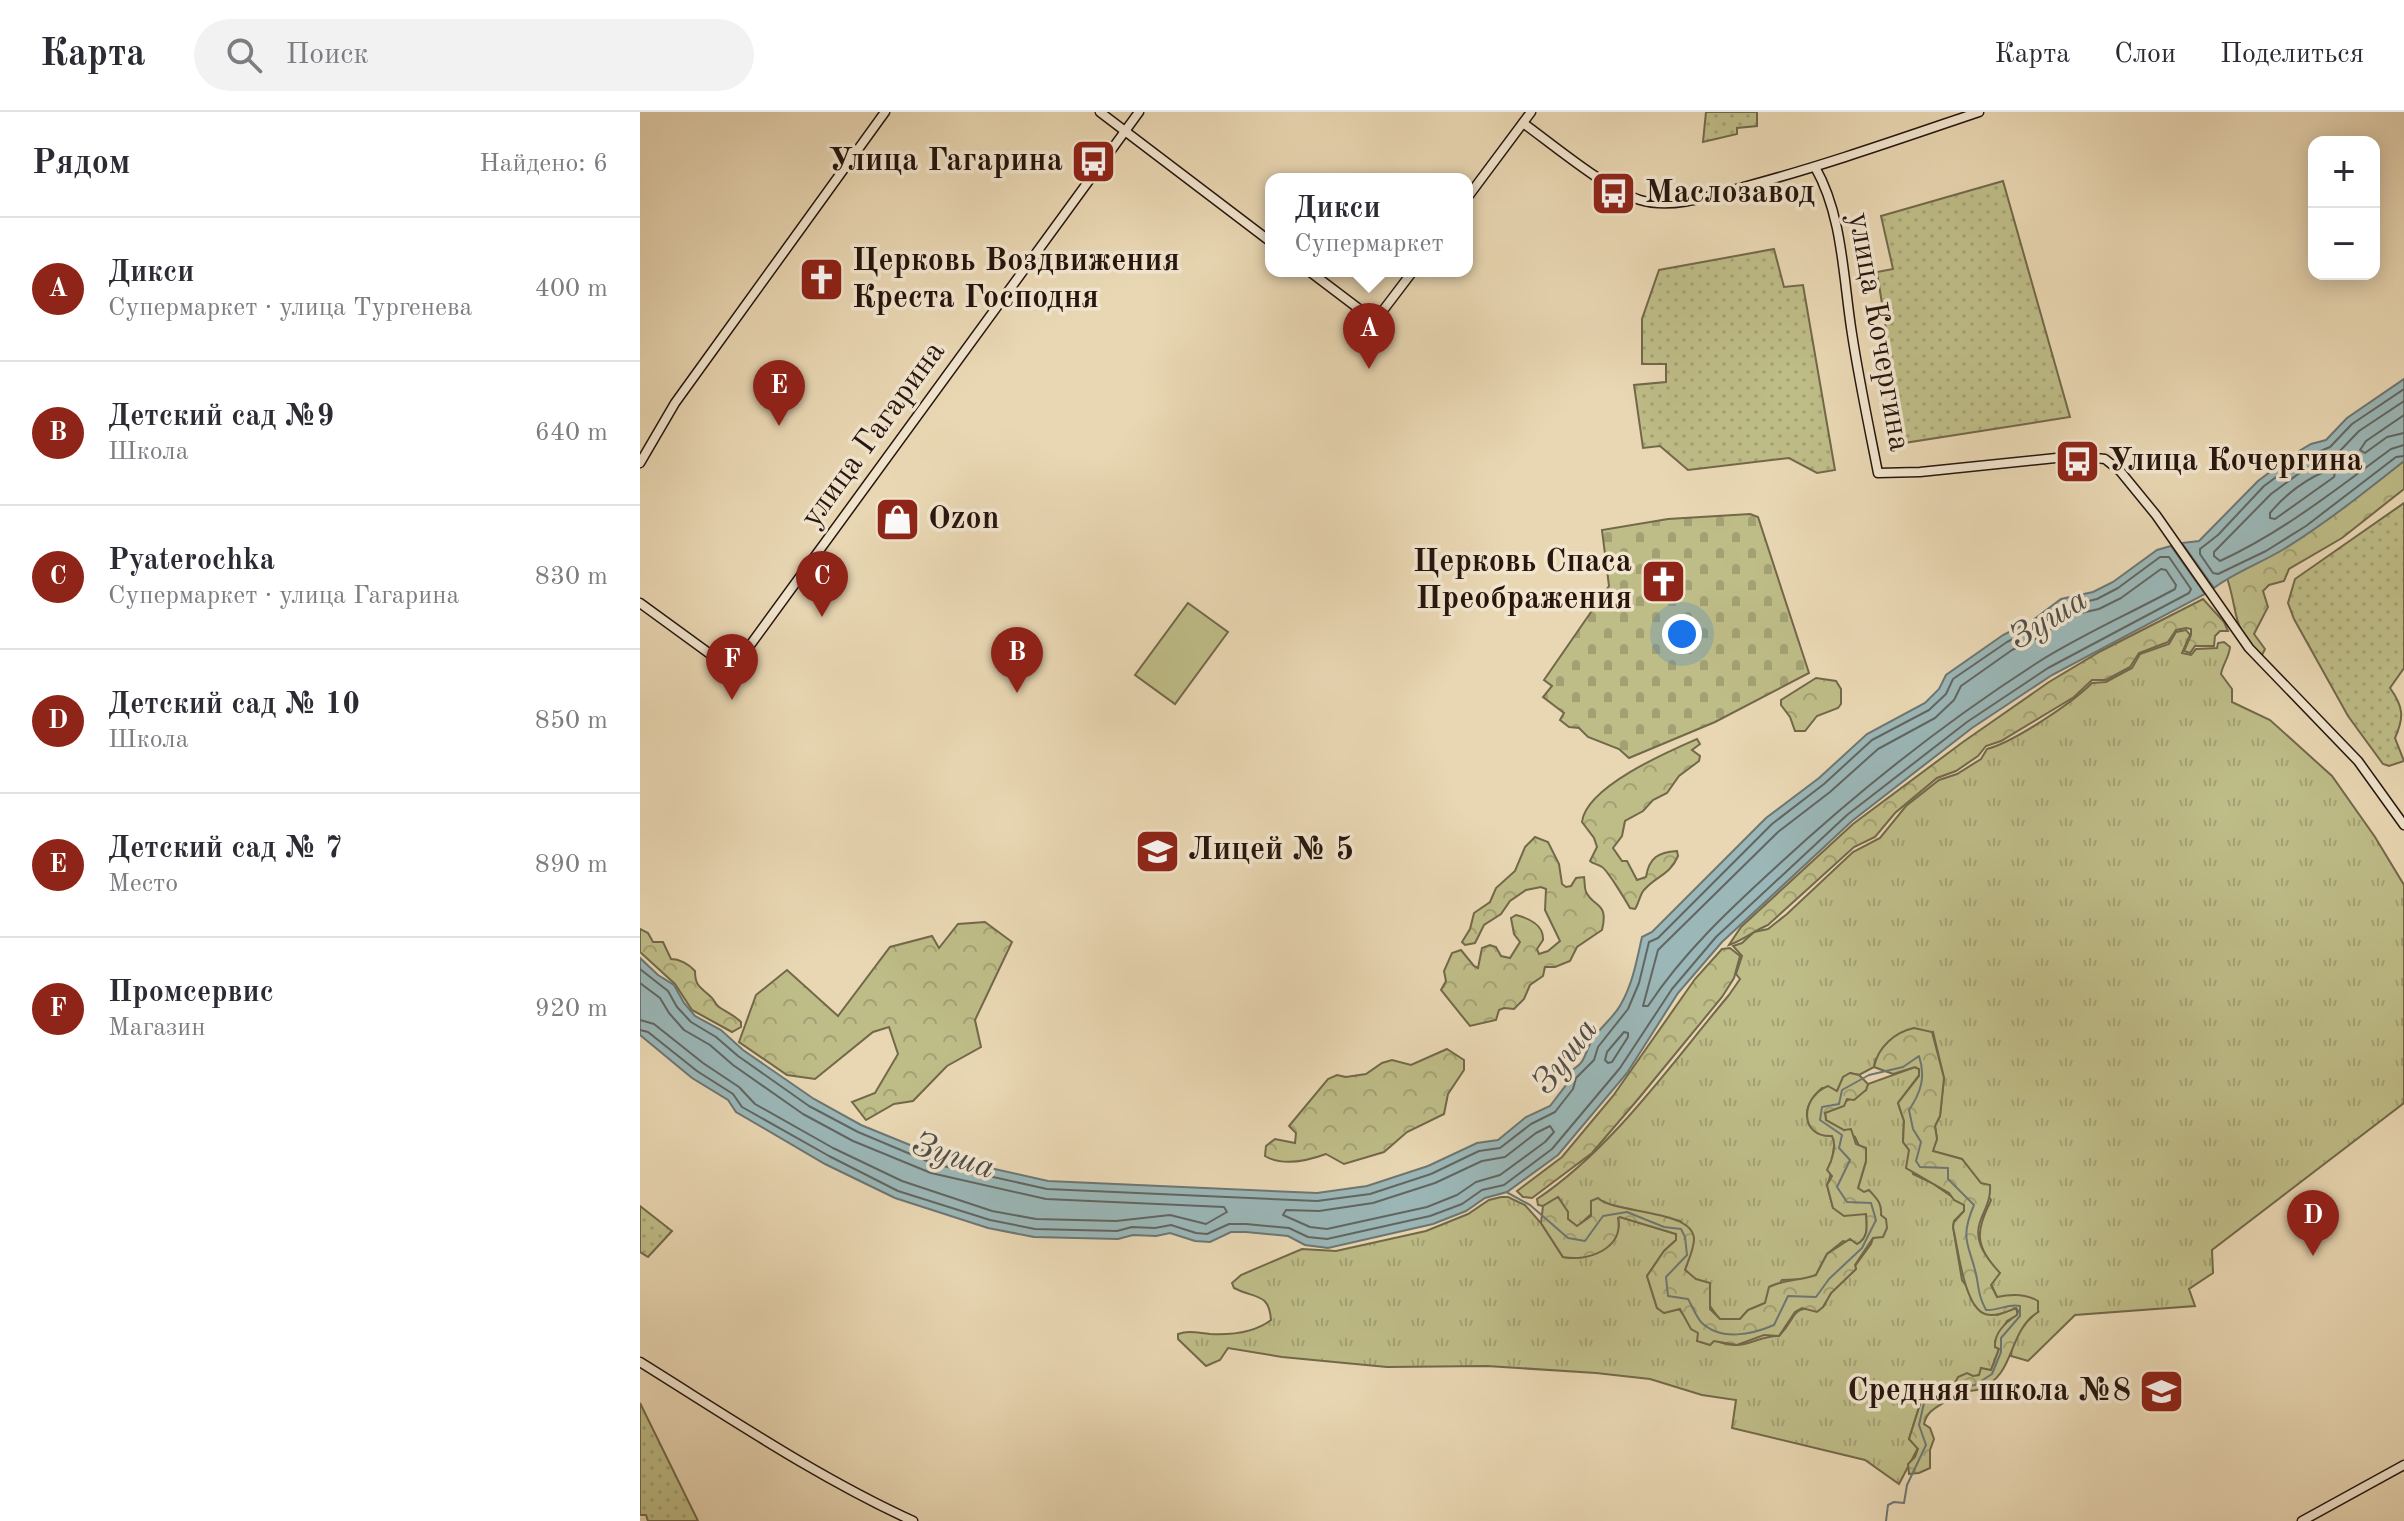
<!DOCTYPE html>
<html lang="ru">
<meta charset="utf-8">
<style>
body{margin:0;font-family:"Old Standard TT",serif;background:#f2f2f3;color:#2b2b33}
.controls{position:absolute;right:24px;top:24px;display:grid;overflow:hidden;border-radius:16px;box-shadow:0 4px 20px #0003}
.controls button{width:72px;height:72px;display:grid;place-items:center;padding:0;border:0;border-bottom:2px solid #e1e1e2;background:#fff;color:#2b2b33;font:40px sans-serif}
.you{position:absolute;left:1042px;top:522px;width:28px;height:28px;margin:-20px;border:6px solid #fff;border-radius:50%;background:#1a73e8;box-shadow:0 0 0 12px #1a73e833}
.badge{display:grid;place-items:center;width:52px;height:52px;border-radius:50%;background:#8f2418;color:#fff;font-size:26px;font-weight:700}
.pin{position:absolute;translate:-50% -66px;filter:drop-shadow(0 2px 4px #0008)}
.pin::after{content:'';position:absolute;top:42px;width:28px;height:24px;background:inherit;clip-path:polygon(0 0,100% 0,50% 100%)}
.popup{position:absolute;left:625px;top:61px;width:208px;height:104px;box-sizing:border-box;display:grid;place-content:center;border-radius:16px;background:#fff;filter:drop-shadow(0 2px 6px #0005);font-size:26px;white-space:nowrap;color:#7c7c81}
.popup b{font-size:30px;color:#2b2b33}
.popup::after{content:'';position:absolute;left:50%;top:100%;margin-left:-16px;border:16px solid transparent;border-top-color:#fff}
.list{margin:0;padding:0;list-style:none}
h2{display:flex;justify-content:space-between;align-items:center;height:104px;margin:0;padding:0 32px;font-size:34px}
h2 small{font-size:26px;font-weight:400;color:#7c7c81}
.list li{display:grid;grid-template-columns:52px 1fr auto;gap:24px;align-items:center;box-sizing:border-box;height:144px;padding:0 32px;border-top:2px solid #e1e1e2}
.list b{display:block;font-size:30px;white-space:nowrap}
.list p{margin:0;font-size:26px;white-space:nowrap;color:#7c7c81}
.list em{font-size:26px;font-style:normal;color:#7c7c81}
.icon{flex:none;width:44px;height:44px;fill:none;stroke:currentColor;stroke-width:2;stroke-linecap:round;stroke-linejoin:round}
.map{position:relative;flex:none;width:1764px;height:1409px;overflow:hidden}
header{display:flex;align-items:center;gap:48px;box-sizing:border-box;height:112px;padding:0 40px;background:#fff;border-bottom:2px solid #e1e1e2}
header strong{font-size:38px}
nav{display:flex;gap:44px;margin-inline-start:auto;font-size:28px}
.search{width:560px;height:72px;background:#f2f2f3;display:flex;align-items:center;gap:20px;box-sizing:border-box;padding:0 28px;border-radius:44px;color:#7c7c81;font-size:30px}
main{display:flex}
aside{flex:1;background:#fff}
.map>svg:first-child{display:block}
.grass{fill:url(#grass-tufts);stroke:#72684a;stroke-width:2}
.forest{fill:url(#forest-crowns);stroke:#72684a;stroke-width:2}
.cemetery{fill:url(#cemetery-stones);stroke:#72684a;stroke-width:2}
.park{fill:#bebc87;stroke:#72684a;stroke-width:2}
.garden{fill:url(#garden-dots);stroke:#72684a;stroke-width:2}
.water{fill:#9bb7b7;stroke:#6d7673;stroke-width:2}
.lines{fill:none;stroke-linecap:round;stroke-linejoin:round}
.shore{stroke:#616662;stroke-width:2}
.stream{stroke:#6d7673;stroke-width:2}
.secondary-casing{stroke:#27150e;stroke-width:11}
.secondary{stroke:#f1e5ce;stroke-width:8}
.labels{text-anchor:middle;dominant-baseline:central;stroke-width:7;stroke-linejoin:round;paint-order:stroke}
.poi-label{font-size:32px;font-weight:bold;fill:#27150e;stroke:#f1e5ce;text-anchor:start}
.street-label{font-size:32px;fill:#27150e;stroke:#f1e5ce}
.water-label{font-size:34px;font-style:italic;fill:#504e49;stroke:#f1e5ce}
</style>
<header>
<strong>Карта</strong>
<div class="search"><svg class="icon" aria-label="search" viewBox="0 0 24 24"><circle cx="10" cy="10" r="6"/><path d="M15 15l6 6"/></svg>Поиск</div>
<nav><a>Карта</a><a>Слои</a><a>Поделиться</a></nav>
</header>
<main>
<aside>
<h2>Рядом<small>Найдено: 6</small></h2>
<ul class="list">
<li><span class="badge">A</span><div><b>Дикси</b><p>Супермаркет · улица Тургенева</p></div><em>400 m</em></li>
<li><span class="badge">B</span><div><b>Детский сад №9</b><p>Школа</p></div><em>640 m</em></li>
<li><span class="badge">C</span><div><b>Pyaterochka</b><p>Супермаркет · улица Гагарина</p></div><em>830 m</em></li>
<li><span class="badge">D</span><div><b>Детский сад № 10</b><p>Школа</p></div><em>850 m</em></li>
<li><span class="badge">E</span><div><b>Детский сад № 7</b><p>Место</p></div><em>890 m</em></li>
<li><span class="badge">F</span><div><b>Промсервис</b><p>Магазин</p></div><em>920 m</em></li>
</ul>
</aside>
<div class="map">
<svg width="1764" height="1409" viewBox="0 0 1764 1409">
<defs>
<pattern id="grass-tufts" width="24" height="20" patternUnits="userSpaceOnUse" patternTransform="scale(2)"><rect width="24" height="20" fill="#bebc87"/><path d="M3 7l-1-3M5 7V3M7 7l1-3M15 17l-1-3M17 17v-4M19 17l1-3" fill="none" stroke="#a3a173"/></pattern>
<pattern id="forest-crowns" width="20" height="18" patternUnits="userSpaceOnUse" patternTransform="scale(2)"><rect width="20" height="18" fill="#bebc87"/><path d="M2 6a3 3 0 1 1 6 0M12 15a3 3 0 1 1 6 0" fill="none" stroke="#a3a173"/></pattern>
<pattern id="cemetery-stones" width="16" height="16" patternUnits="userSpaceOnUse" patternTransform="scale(2)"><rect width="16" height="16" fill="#bebc87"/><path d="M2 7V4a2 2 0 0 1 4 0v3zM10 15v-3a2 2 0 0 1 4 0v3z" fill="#a3a173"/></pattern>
<pattern id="garden-dots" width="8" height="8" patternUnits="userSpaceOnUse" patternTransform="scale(2)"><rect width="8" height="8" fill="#bebc87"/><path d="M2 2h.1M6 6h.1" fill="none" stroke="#a3a173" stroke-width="1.8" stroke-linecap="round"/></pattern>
</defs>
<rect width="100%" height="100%" fill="#e9d7b3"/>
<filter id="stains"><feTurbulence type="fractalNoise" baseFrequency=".0025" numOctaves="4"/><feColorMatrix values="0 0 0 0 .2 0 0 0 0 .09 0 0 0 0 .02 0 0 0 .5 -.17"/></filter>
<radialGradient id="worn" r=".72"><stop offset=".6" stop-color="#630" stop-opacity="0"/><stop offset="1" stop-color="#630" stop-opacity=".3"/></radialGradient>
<g class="grass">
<path d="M1546,518l4,5 -8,18 9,2 5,-6 21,-1 1,-5 6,-1 6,5c-1,11 -7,16 -9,27l11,15v13l38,18 62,56 43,61 29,48v218l-192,147 1,23 -24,16 6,17 -120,9 -47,46 -17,-5c1,-19 11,-34 27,-44l-41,-15 -6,-13 8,-11c-24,-29 -24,-39 -8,-73l-29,-41 -30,-8 5,-12 -2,-13 5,-10 4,-38 -11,-46 -57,27 -2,8 -15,8 -9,-2 -13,18 -15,-3c-22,20 -21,41 10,48l3,6c-4,15 -1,29 -8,43l6,23 33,6c1,12 3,24 -9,31l-14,-4 -16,13 -11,21 -9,4 -25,1 -17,23 -17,7 -8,9h-20c-15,-15 -19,-36 -35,-49l9,-31 -14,-18 -77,-18 -26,24 -9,-8v-7l-10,-15 -15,9 -5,-1 -1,-6c75,-50 134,-135 192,-204l11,-16 -4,-5 6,-18 -9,-10 9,-3 12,-11 14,-3 19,-15 66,-62 27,-14 26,-32 33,-26 18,-6 24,-15 6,-10c27,-7 85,-46 105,-66l14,-1 26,-14 8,-14 29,-10 7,-12z"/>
<path d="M1275,955l4,2v6l-21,28 6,18 -1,21 6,8 4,24 19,9 32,22v6l-10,10 -1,6 9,53 9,12 26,23 19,-7 2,7 -11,6 -12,20 4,8 -8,21 -69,28 -13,41 9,9 -19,36 -34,-24 -133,-32 4,-28 -34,-5 -52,-16 -54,-6 -109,-7 -100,1 -105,-10 -54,-9 -8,12 -14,6 -28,-27v-5c11,-4 20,-1 32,0 20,1 44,-1 61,-14 -2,-28 -16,-21 -37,-32l-2,-5 9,-8 61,-26 34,2 90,-20 42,-17 21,-14 12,-3h7l17,8 16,18 22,34c25,5 61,-9 55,-40h2l56,17v6l-12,11 -17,25 10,32 7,5 15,-4c12,17 35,37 57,36 15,0 27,-10 43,-9 21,-22 8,-28 44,-29l8,-14 25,-24 -1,-3 16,-22 10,-29 -23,-27 8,-27 -11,-24 -29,-17 -1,-7 41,-23 2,-6z"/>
</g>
<g class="forest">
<path d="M1764,349v28l-62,49 -53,31 -5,12 -15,4 -6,6 5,16 -14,27 11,15 -3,6c-32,-28 -23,-42 -35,-77 67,-31 119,-73 177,-117z"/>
<path d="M1563,487l21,23 4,9h-8l-5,5 -1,10h-19l-5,7 -6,-2 7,-16v-6l-5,-1 -10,2 -8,12 -29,11 -9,14 -24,13h-14l-18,17 -73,44 -15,5 -8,10 -22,15 -19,7 -42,35 -20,24 -21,10 -86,78c-15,6 -24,15 -39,20l12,-18 112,-103 110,-82 86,-60 52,-31z"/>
<polygon points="1176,566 1196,569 1201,577 1201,592 1198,596 1177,604 1165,619 1155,619 1150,605 1141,593 1141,588"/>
<path d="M1057,627l3,5 -8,6 8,6 -1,5 -20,15 -12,17 -14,7 -10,11 -18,10 -3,15 -9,12 9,13h5l10,19 9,-3c3,-19 12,-25 31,-26l1,5c-8,19 -22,20 -34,34 -4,4 -5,13 -9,19l-5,-1c-4,-7 -22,-37 -28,-41 -4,-3 -9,-3 -12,-6l7,-14 -3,-9 -12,-16c4,-35 85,-70 115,-83z"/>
<path d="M895,725l13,5 11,22 3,20 4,3 5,-1 5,-8 8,-1c1,5 0,10 2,15 8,16 23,10 16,38l-25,17 -7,14 -15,6h-10l-2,9 -13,9 -6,14 -10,10 -10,-1 -5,2 -3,10 -26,6 -29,-36 5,-9 -2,-10 8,-18 9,-3 13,16 4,2 4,-20 8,-3 6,2 5,9 9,2 10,-16 -6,-8 -3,-16 5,-3c12,3 28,10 27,25l-6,9 2,5 9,-3 12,-10 -15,-31 1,-21 -5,-2 -15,3 -16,11 -9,13 -17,11 -9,18 -10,2 -3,-3 8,-13 4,-16 16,-11 6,-14 19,-17 10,-24z"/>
<polygon points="345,810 372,830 335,908 341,935 307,954 273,989 254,992 226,1008 212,990 235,981 258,942 249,915 233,920 175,967 147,963 99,930 116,883 147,858 198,904 250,835 292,824 299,836 318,812"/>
<path d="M0,817l8,4 5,9h10l8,17c8,0 18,5 24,12 0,16 6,16 16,26 4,3 4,8 8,10 7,5 15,8 22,15v5l-9,5 -40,-22 -17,-26 -35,-32z"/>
<polygon points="1090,836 1100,844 1094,866 1082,885 999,986 952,1041 892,1086 883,1085 877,1079 922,1045 973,984 1055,867 1082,837"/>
<path d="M1274,916l18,4 12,46 -4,38 -5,10 2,13 -4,12 29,8 19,24 9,2c1,15 -5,23 -10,37 -7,20 8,38 20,51l-9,12 6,12c14,-3 28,-4 41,4v11c-31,20 -22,63 -58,77 -8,3 -17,1 -25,4 -10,13 -27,13 -31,31l6,4 4,11 -4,11v18l-11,5 -10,1 -1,-10 7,-7 3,-8 -9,-10 13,-41 16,-15 15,4 5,-10 9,-4 6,3 6,-1 2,-7 10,2 8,-21 -4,-2c-1,-14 11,-25 22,-32l1,-4 -2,-3c-10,4 -21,9 -31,6 -21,-7 -27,-66 -32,-87l1,-5 10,-11v-6l-10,-5 -5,-7 -43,-25 3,-18 -6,-8 1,-21 -6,-18 21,-27v-7l-4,-2 -22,7 -19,-7c4,-20 21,-35 40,-39z"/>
<path d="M807,937l17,11v10l-16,24 -4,20 -37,18 -23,20 -40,12 -18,-10c-19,7 -44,12 -61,2l1,-10 9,-7 20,4 1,-10 -7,-7 39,-47 9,-4 9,2 20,-3 16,-11 10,-3 19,5z"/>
<path d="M1210,961l9,2 9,9 -2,6 -12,10 -7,-1 -3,7 -19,7 1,7 18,10 7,-1 5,15 10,4v13l-8,27 6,4 5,-2c8,9 13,13 12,25l5,4 1,9 -4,9 -10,1 -18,27 1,4 -25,24 -8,14 -6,5 -15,-4 -7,4 -16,24 -15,-1 -27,10 -23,-4 -4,4 -13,-4 1,-8 -7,-4 -11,-20 -16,4 -7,-5 -10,-32 17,-25 12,-11v-6l-56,-17 -2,1c6,31 -31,44 -55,39l-22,-34 2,-17 15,-9 10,15v7l9,7 14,-10v-15l7,-3c16,16 95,11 96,41 0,10 -6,22 -9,31l11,9 14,4v26l10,10h20l8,-9 17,-7 4,-16c15,-8 31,-6 47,-12l11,-21 23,-15 7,5c12,-6 10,-19 9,-30l-22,2 -11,-8 -6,-23 5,-9 -5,-6c5,-9 10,-25 5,-34 -33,2 -32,-39 -4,-50l9,5 6,-14z"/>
</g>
<polygon class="cemetery" points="1110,402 1118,405 1169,561 1075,610 989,646 979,637 948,625 939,616 929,615 920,608 924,601 903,585 912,574 904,568 969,474 962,418 1028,407"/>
<polygon class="park" points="548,491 588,520 535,592 495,563"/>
<g class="garden">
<polygon points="1066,0 1117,0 1117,14 1097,16 1097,22 1063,30"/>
<polygon points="1363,69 1430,305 1264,331 1237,160 1253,157 1241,104"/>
<polygon points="1134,137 1144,175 1163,173 1195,358 1177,361 1149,346 1048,358 1020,334 1003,336 994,273 1026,270 1026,252 1002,252 1002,207 1019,158"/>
<path d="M1764,391v165l-14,20c14,19 14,30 5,50l9,23 -15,5 -6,-2 -35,-48 -54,-97 -6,-16 7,-24z"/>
<polygon points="0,1094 32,1119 8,1145 0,1140"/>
<polygon points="0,1291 58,1409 8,1409 6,1403 0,1403"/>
</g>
<g class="water">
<path d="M1764,267v82c-39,31 -78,62 -120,88 -23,14 -49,23 -70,39l-32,-45 17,-2 59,-60 36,-27 17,-10 15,-4 21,-22z"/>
<path d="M1531,434l34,48 -153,81 -80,53 -120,93 -130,121 -44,51 -51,80 -69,82 -51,37 -22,6 -19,13 -33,13 -105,24 -23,-3 -17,-9 -42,-4h-15l-21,10 -15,-1 -25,-8 -14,3 -23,-1 -15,4 -84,-2 -46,-9 -93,-30 -70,-34 -89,-52 -8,-12 -36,-22 -52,-43v-77l18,17 16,10 10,18 11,13 26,14 22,20 71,49 47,26 76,31 111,25 269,12 50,-7 61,-20 49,-23 21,-3 28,-23 24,-11 16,-21 2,-12c18,-12 14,-12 22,-29 7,-15 24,-26 31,-40 12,-21 16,-45 21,-67l10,-5 114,-114 53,-40 48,-44 58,-31 14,-14 7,-14 57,-40 30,-15 28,-21 32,-7 20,-10 44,-32z"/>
</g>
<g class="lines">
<g class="shore">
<polyline points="1764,277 1712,312 1690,335 1659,348 1624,374 1578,423 1560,437 1560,442 1573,461 1578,462 1626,439 1666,414 1756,345 1764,344"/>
<path d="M1764,289l-45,30 -23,24 -31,14 -34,25 -57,58v4l6,5c63,-29 115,-71 171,-112l13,-4"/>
<polyline points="1764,303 1726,329 1720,338 1725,341 1747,325 1764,321"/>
<path d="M1691,358l4,2 -1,5 -59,42 -5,-1v-5c14,-17 38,-37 61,-43z"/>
<path d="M1521,457l5,1 10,15 -1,4c-44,24 -92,45 -135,72 -94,60 -182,130 -264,206 -47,43 -93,86 -128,139h-5l15,-56 120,-118 52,-40 48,-43 57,-31 19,-18 7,-14 51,-36 30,-14 26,-20 31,-7 22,-11z"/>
<polyline points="0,857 28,879 37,895 51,910 76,925 98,944 169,994 218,1020 294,1052 407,1077 677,1089 730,1082 791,1062 839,1039 860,1036 891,1012 915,1000 933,977 936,966 954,948 958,935 988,897 999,871 1009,830 1018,826 1132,712 1184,672 1232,628 1289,598 1306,582 1313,567 1367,530 1397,515 1424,495 1457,487 1478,476 1520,445 1529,445 1551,477 1549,481 1408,556 1327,610 1207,703 1076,825 1032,877 980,956 912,1037 864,1073 842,1078 822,1092 790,1104 687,1127 668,1125 649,1116 606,1112 589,1112 567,1122 556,1121 531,1113 515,1116 492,1115 477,1119 395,1117 350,1108 258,1079 189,1044 102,995 93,982 57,959 8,920 0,918"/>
<polyline points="0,871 20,886 29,901 44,918 70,933 93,953 163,1002 213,1029 291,1061 406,1087 584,1095 587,1100 566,1112 530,1103 476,1109 396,1107 352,1099 262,1069 193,1036 115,992 99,975 63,951 14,912 0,908"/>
<polygon points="984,920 988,921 988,925 972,950 968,951 965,948 967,940"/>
<polygon points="910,1014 914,1020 905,1030 860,1063 836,1070 817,1083 787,1095 687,1117 670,1115 643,1103 646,1098 679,1099 733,1091 795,1071 842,1049 865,1045 896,1021"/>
</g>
<path class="stream" d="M868,1081l22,12 38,33 17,3 18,-25 24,-4 37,15 17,2 4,8 2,18 -21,22 2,19 20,3c4,7 8,17 13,23 20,20 52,12 73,3l14,-29 28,1 13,-18 33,-31 14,-28 -5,-17 -24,-1 -10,-15 13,-27 -11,-12 3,-13 -22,-15 2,-13 17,-3 3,-14 27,-15 34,-8 16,-11c7,21 2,36 -10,54l4,19 8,13 -5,19 4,6 28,1v11l26,26c-16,37 -3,41 3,74 2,13 3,20 9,31 13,1 22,-7 34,-4v10l-19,22v14l-9,22 -17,11 -21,3 -30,15 -5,22 7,20 -19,40 -3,18 -10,-1 -6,3 -2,16"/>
<defs>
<g id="secondary">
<polyline points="460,0 631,130"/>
<path d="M883,11c29,21 84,67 117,77 33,10 74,-5 107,-14 79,-21 155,-48 232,-74"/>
<path d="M1175,55c28,49 28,111 37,167 7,46 17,93 26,139l42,-1 155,-16 30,3 15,12 36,44 93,133 109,113 46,64"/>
<polyline points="827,86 891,0"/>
<polyline points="669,159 735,209 773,159"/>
<polyline points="0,351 35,291 245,0"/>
<polyline points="0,491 92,558 499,0"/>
<path d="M0,1250c90,56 177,115 273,159"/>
<polyline points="1662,1409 1764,1353"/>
</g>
</defs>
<use href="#secondary" class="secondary-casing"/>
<use href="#secondary" class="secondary"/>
</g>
<defs>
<symbol id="bus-square" viewBox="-11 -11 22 22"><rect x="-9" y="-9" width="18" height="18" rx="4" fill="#8f2418" stroke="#f1e5ce"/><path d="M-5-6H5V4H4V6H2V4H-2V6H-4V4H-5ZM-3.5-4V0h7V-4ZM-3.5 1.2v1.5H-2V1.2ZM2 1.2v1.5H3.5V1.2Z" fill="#fff"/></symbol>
<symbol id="church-square" viewBox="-11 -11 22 22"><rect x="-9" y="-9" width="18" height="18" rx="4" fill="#8f2418" stroke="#f1e5ce"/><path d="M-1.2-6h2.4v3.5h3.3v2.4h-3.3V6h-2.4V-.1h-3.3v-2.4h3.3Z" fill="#fff"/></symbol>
<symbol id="shop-square" viewBox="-11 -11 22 22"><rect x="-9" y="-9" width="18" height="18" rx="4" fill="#8f2418" stroke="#f1e5ce"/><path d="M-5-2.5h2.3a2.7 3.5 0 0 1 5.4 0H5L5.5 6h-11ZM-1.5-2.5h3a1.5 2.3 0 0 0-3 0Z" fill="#fff"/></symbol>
<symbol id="school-square" viewBox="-11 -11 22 22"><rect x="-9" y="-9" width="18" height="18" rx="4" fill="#8f2418" stroke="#f1e5ce"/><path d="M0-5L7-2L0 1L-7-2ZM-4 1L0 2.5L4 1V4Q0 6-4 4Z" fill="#fff"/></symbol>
</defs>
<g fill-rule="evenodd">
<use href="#bus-square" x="428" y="24" width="51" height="51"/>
<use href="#bus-square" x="948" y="56" width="51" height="51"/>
<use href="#church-square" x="156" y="142" width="51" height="51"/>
<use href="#bus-square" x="1412" y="324" width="51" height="51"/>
<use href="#shop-square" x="232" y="382" width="51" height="51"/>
<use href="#church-square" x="998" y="444" width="51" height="51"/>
<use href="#school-square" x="492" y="714" width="51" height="51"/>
<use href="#school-square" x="1496" y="1254" width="51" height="51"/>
</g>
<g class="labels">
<g class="poi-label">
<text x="423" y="50" text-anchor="end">Улица Гагарина</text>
<text x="1005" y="82">Маслозавод</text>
<text x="212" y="150">Церковь Воздвижения<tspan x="212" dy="37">Креста Господня</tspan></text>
<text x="1468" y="350">Улица Кочергина</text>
<text x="288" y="408">Ozon</text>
<text x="992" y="451" text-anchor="end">Церковь Спаса<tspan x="992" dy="37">Преображения</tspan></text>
<text x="548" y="739">Лицей № 5</text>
<text x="1491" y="1280" text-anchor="end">Средняя школа №8</text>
</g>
<g class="street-label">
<text transform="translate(1238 220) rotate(80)">улица Кочергина</text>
<text transform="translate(234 323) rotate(-54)">улица Гагарина</text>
</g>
<g class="water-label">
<text transform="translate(1409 508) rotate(-32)">Зуша</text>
<text transform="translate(926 945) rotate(-53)">Зуша</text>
<text transform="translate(313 1045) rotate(18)">Зуша</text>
</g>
</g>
<rect width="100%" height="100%" filter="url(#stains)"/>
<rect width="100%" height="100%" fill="url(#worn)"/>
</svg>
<div class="controls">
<button>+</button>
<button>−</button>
</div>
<div class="you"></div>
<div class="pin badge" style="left:729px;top:257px">A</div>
<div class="popup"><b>Дикси</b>Супермаркет</div>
<div class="pin badge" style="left:377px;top:581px">B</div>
<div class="pin badge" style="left:182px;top:505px">C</div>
<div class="pin badge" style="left:1673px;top:1144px">D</div>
<div class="pin badge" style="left:139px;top:314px">E</div>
<div class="pin badge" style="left:92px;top:588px">F</div>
</div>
</main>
